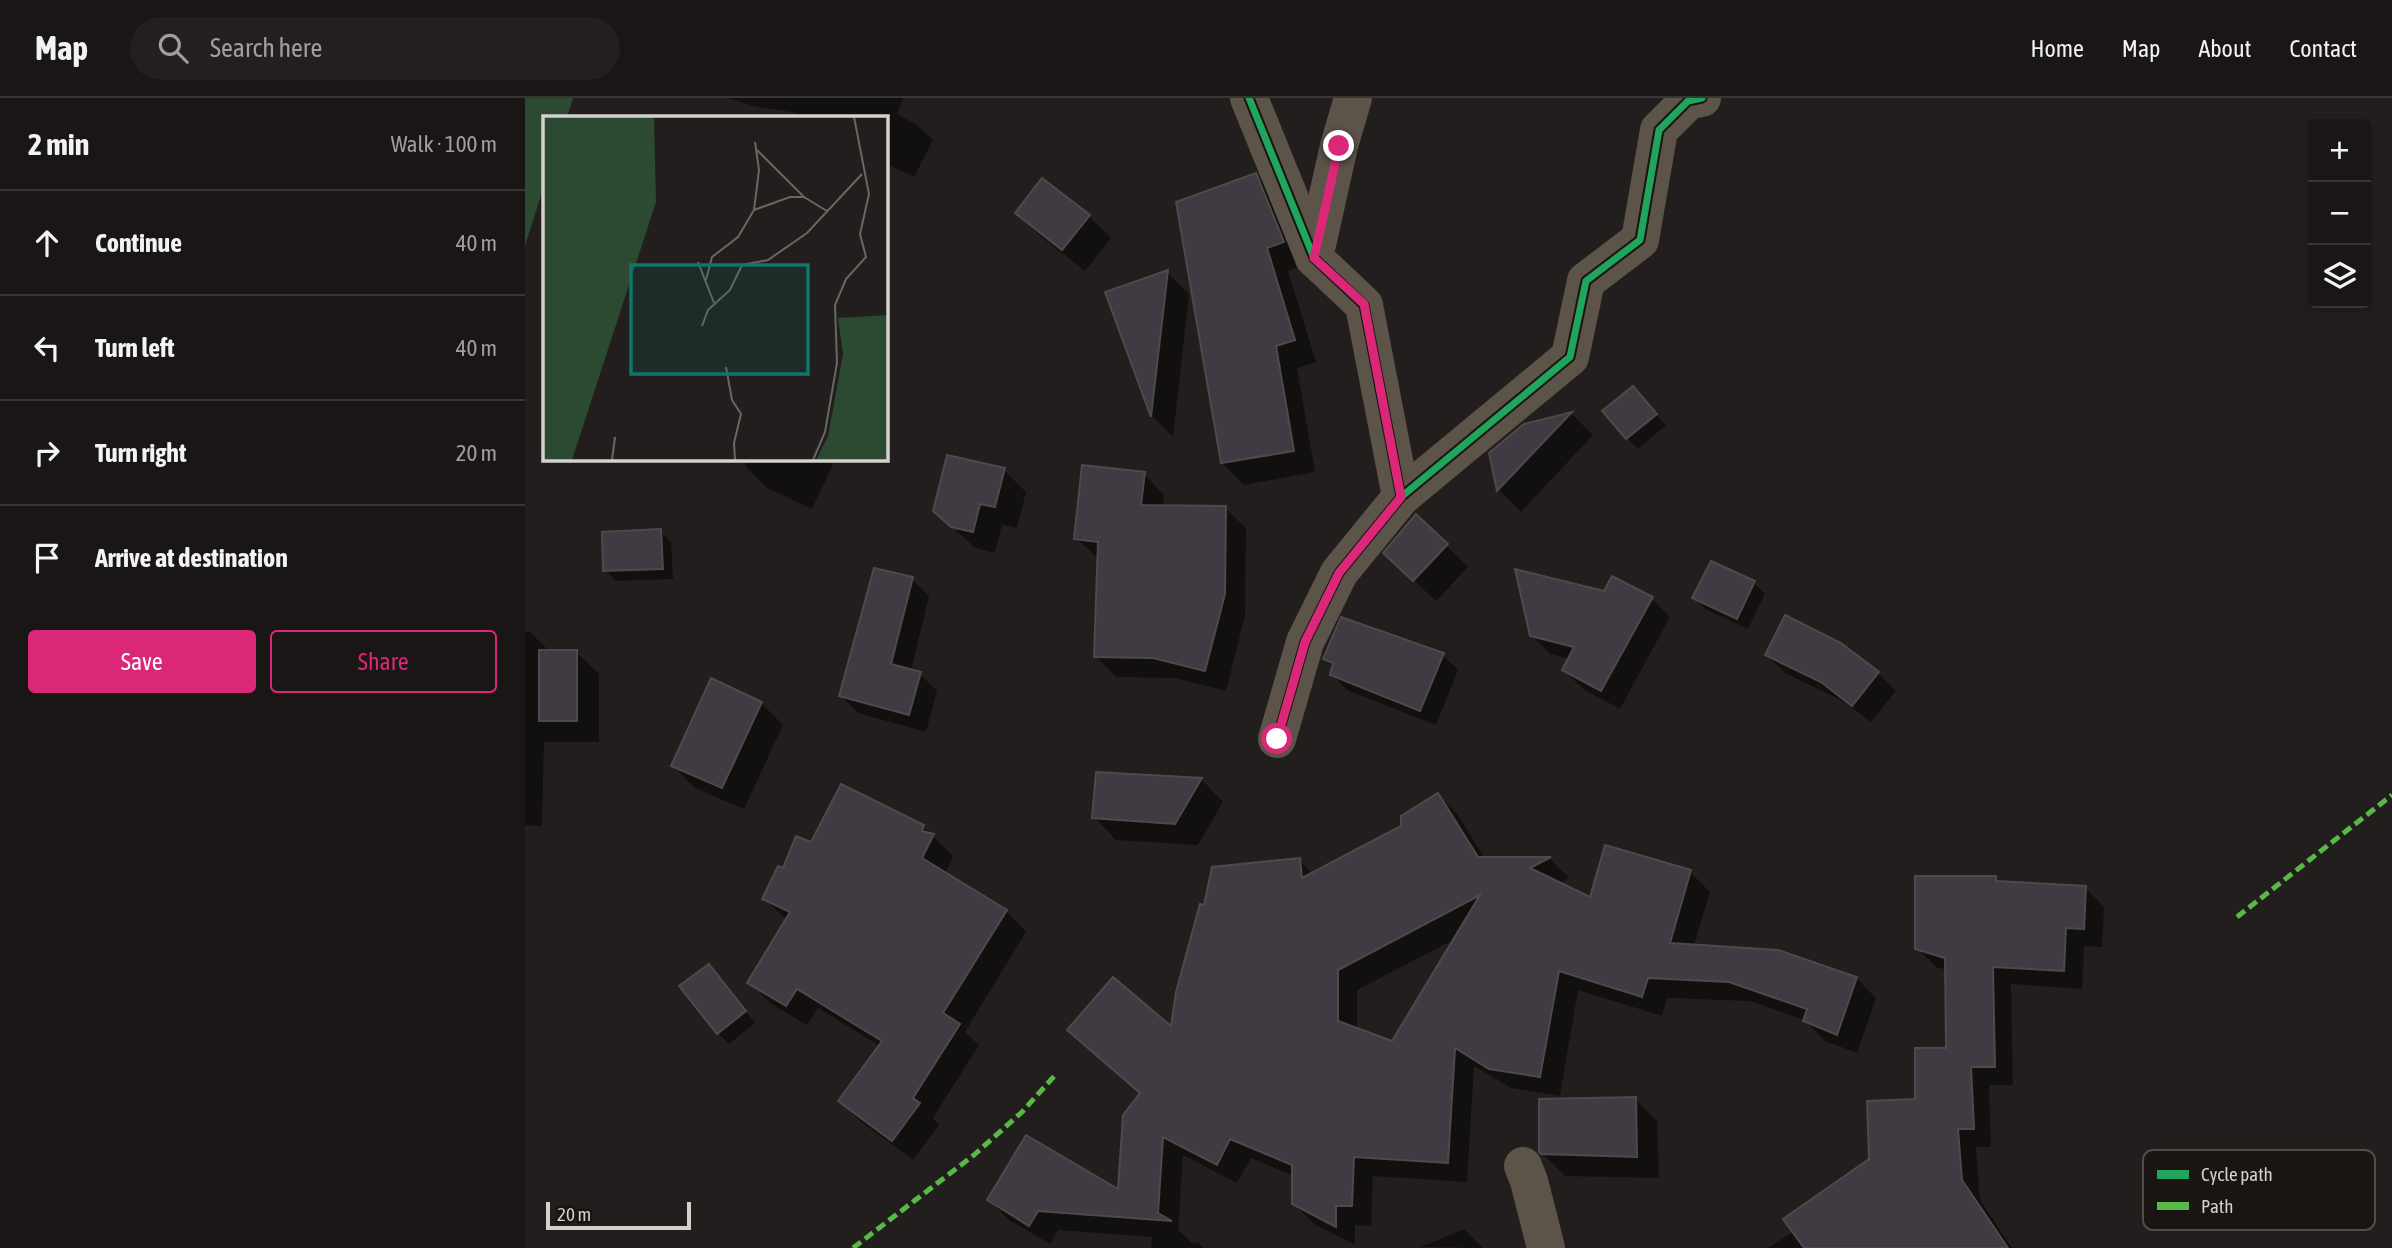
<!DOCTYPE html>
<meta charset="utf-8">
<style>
:root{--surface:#1a1616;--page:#231f1f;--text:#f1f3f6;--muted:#9f9fa1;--line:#383535;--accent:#db2777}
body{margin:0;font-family:"Asap Condensed",sans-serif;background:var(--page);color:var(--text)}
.controls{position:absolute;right:21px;top:21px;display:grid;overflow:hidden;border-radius:7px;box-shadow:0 4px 10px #0003}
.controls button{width:63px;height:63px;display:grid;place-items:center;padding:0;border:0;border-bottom:2px solid var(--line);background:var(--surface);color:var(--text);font:35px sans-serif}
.scale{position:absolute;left:21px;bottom:18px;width:145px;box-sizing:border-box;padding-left:7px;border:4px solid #d5d1cf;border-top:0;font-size:19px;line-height:24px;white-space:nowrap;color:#d5d1cf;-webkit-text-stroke:5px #1a1412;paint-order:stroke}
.stop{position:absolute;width:21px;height:21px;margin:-16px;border:5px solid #db2777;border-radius:50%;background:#fff}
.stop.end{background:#db2777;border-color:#fff;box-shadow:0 2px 7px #0008}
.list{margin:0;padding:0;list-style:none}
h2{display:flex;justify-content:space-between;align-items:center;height:91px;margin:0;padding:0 28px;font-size:30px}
h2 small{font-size:23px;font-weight:400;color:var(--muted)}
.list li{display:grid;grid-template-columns:46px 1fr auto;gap:21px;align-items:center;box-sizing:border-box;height:105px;padding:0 28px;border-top:2px solid var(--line)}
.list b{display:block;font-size:26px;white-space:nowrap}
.list em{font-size:23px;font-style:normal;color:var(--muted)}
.actions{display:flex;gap:14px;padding:21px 28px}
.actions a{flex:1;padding:16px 0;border:2px solid var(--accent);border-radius:7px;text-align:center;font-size:24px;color:var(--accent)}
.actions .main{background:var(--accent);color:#fff}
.icon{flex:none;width:38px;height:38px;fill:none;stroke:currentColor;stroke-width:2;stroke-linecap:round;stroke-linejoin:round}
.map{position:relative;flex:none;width:1867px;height:1150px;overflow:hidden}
header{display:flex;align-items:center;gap:42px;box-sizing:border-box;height:98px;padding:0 35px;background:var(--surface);border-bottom:2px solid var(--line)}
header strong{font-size:33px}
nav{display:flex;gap:38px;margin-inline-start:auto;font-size:24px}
.search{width:490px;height:63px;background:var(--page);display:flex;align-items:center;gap:18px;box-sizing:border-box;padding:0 24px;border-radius:38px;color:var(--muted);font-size:26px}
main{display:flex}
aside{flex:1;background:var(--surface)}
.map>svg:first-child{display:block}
.green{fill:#2b4a31}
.shadow{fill:#0007;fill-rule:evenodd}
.building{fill:#403a42;stroke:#4c4a4b;stroke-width:2;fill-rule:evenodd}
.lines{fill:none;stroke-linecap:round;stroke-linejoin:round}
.street{stroke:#5c5349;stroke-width:38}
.quiet{stroke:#58b947;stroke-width:5;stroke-dasharray:10 5;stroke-linecap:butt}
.cycleway-casing{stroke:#1a1412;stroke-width:11}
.cycleway{stroke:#20a55d;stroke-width:7}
.route{stroke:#db2777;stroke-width:9}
.inset-road{fill:none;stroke:#6a6664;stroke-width:2}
.view{fill:#0f766e;fill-opacity:0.15;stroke:#0f766e;stroke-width:3.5}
.inset-edge{fill:none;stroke:#d5d1cf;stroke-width:3.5}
.key{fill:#1a1412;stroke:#524d4b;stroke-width:2}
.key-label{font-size:19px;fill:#d5d1cf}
</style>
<header>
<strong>Map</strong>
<div class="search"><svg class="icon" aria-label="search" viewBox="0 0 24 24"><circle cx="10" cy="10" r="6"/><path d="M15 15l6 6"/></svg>Search here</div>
<nav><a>Home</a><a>Map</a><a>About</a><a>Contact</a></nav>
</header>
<main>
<aside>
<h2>2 min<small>Walk · 100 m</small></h2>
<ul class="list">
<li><svg class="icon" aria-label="ahead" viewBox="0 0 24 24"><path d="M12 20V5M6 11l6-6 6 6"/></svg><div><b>Continue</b></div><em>40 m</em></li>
<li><svg class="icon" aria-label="left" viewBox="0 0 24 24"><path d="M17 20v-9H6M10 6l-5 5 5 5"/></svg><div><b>Turn left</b></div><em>40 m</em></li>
<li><svg class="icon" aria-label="right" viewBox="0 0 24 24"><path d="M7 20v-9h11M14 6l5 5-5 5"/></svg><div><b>Turn right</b></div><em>20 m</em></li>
<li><svg class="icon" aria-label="arrive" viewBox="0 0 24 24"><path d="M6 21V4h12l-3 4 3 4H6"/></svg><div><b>Arrive at destination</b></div></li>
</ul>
<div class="actions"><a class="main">Save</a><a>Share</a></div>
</aside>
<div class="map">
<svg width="1867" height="1150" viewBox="0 0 1867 1150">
<rect width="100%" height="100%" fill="#221e1d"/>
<path class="green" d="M0 0H48L42 19H19V88L0 148Z"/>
<g class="shadow">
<path d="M202 0H378L372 16 392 27 408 42 389 79 360 65V19H270L271 15 229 8Z"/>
<path d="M730 77 753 99 780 166 763 173 791 264 772 270 790 374 719 387 697 365Z"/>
<path d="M492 115 564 118 586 140 560 173 514 137Z"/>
<path d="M642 174 664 196 648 339 627 318 582 196Z"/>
<path d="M1108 290 1141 327 1113 351 1102 340Z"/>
<path d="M1047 316 1068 337 996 414 974 392 966 355 999 327Z"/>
<path d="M223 360H311L287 411 242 390 220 368Z"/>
<path d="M479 372 501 394 492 430 477 427 470 455 450 450 410 413Z"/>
<path d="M619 376 639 397 638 409 700 410 721 430 720 517 701 593 650 580 591 579 571 558 574 461 551 440Z"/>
<path d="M135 433 146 444 148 481 91 483 80 472Z"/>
<path d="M921 447 943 469 911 503 883 477Z"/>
<path d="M1187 465 1229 485 1240 496 1223 531 1180 511 1169 500Z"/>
<path d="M387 481 404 498 386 573 395 576 412 593 401 634 333 615 316 598Z"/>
<path d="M1080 495 1127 501 1145 519 1095 611 1058 591 1039 572 1045 561 1025 556 1006 537Z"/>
<path d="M0 534H5L25 554H51L74 576V644H19L17 728 0 727Z"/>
<path d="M918 557 933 572 911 627 822 592 807 576 809 570 800 561Z"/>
<path d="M1242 557 1353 575 1371 593 1346 624 1316 602 1260 575Z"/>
<path d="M236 605 258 627 219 711 170 690 148 668Z"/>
<path d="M572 676 677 682 698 704 673 747 591 742 569 719Z"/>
<path d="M913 697 933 717 960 761H1025L1044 780 1033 786 1066 801 1165 774 1185 794 1169 847 1331 880 1351 900 1332 955 1300 943 1279 922 1225 903 1142 900 1137 918 1053 892 1035 998 986 990 949 968 942 1084 848 1078 846 1128 830 1127V1147L789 1126 769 1106V1078L726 1060 712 1085 658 1057 653 1132 666 1144 674 1145 679 1150H626L627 1139 533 1132 525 1146 484 1122 464 1102 595 1094 616 996 544 932 647 931 680 809 774 762 788 776 878 729ZM932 840 868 946 832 932V892Z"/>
<path d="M397 728 428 758 420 776 481 813 501 834 440 934 454 947 408 1020 414 1027 388 1062 335 1023 315 1002 355 948 293 910 282 927 245 905 225 884 262 822 239 801 259 773 287 746Z"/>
<path d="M1471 780 1476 785 1561 790 1579 809 1577 849 1559 848 1557 891 1486 886 1488 987H1464L1466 1049H1451L1455 1102 1487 1150H1243L1347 1083 1423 952 1422 872 1411 869 1392 850Z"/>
<path d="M184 868 230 925 204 946 193 935Z"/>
<path d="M1110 1001 1132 1023 1134 1080 1040 1078 1018 1056Z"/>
<path d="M939 1131 958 1150 895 1149Z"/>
</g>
<g class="building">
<path d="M731 75 759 144 742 150 770 242 751 248 769 353 696 365 651 104Z"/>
<path d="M517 80 565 117 537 152 490 115Z"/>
<path d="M643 172 626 319 580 194Z"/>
<path d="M1108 288 1132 316 1101 341 1077 313Z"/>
<path d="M1047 314 972 393 964 355 999 326Z"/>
<path d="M422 357 480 370 470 409 455 406 448 434 426 429 408 413Z"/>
<path d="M557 367 620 374 616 407 701 408 700 496 680 573 628 560 569 559 573 444 549 441Z"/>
<path d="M891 416 923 446 888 483 858 455Z"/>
<path d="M136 431 138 471 78 473 77 434Z"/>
<path d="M1186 463 1230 483 1212 521 1167 500Z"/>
<path d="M349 470 388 479 366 566 396 574 384 617 314 598Z"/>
<path d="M990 471 1079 493 1087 478 1128 499 1076 593 1037 572 1049 549 1005 538Z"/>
<path d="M1260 517 1316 545 1354 574 1327 608 1296 584 1240 557Z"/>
<path d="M816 519 919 555 895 613 805 577 808 565 798 561Z"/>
<rect x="14" y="552" width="38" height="71"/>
<path d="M186 580 237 604 197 690 146 668Z"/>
<path d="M571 674 677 680 650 726 567 720Z"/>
<path d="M316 686 399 727 397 733 409 736 397 760 482 812 418 915 435 926 388 1000 395 1005 367 1043 313 1003 357 943 272 891 261 908 222 885 265 814 237 801 253 768 258 770 271 738 286 744Z"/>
<path d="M913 695 953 759H1026L1005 770 1065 799 1080 747 1166 772 1145 845 1253 852 1332 879 1312 937 1278 923 1282 911 1204 884 1123 880 1117 899 1034 873 1015 979 964 971 930 950 923 1065 829 1059 827 1108H811V1129L767 1106V1067L705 1041 692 1067 638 1039 633 1115 647 1123 513 1113 504 1128 462 1102 501 1037 593 1091 598 1017 615 995 542 932 588 879 646 928 651 894 675 806 679 807 687 769 775 760 777 780 876 728V718ZM955 797 867 943 813 923V872Z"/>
<path d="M1390 778H1471V783L1561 788 1559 831 1541 830 1539 873 1468 869 1470 969H1446L1449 1031H1433L1437 1082 1483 1150H1279L1258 1121 1344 1061 1342 1003 1390 1001V950H1421L1420 860 1390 851Z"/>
<path d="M184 866 221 913 192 936 154 888Z"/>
<path d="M1111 999 1112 1059 1016 1056 1014 1054V1001Z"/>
</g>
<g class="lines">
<g class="street">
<path d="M724 0 789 160 839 207 876 399"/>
<path d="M789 160 814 48 828 0"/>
<path d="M752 641 780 544 814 475 876 399 1045 259 1061 183 1115 142 1134 32 1163 3 1177 0"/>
<path d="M998 1068 1004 1083 1021 1150"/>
</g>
<g class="quiet">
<path d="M1712 819 1867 697"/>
<path d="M328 1150 449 1057 497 1014 532 975"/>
</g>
<defs>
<g id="cycleway">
<path d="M724 0 789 160 839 207 876 399"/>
<path d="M752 641 780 544 814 475 876 399 1045 259 1061 183 1115 142 1134 32 1163 3 1177 0"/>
</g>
</defs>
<use href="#cycleway" class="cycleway-casing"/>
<use href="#cycleway" class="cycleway"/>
</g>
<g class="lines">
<path class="route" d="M752 641 780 544 814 475 876 399 839 206 789 160 814 48"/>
</g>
<g transform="translate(18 18)">
<rect width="345" height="345" fill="#221e1d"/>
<path d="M0 1H111L113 86 29 344H0ZM345 199V344H273L285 320 300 238 295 202Z" fill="#2b4a31"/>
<path class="inset-road" d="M214 34 261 81 284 95M211 94 247 81H261M155 146 171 187M163 164 169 141 195 121 211 94 216 54 212 26M159 210 165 194 187 174 199 149 225 144 264 117 319 58M183 251 189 284 198 298 191 327 192 344M69 344 72 321M270 344 282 316 294 247 292 189 303 163 323 141 317 118 326 78 311 1"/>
<path class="view" d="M88 149H265V258H88Z"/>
<rect width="345" height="345" class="inset-edge"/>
</g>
<rect x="1618" y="1052" width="232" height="80" rx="10" class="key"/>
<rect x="1632" y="1072" width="32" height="9" fill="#20a55d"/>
<rect x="1632" y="1104" width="32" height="8" fill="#58b947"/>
<g class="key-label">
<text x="1676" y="1083">Cycle path</text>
<text x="1676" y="1115">Path</text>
</g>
</svg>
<div class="controls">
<button>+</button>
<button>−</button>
<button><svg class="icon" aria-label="layers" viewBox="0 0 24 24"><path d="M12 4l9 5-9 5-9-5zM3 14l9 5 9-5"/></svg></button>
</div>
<div class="scale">20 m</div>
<div class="stop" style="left:752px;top:641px"></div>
<div class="stop end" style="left:814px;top:48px"></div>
</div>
</main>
